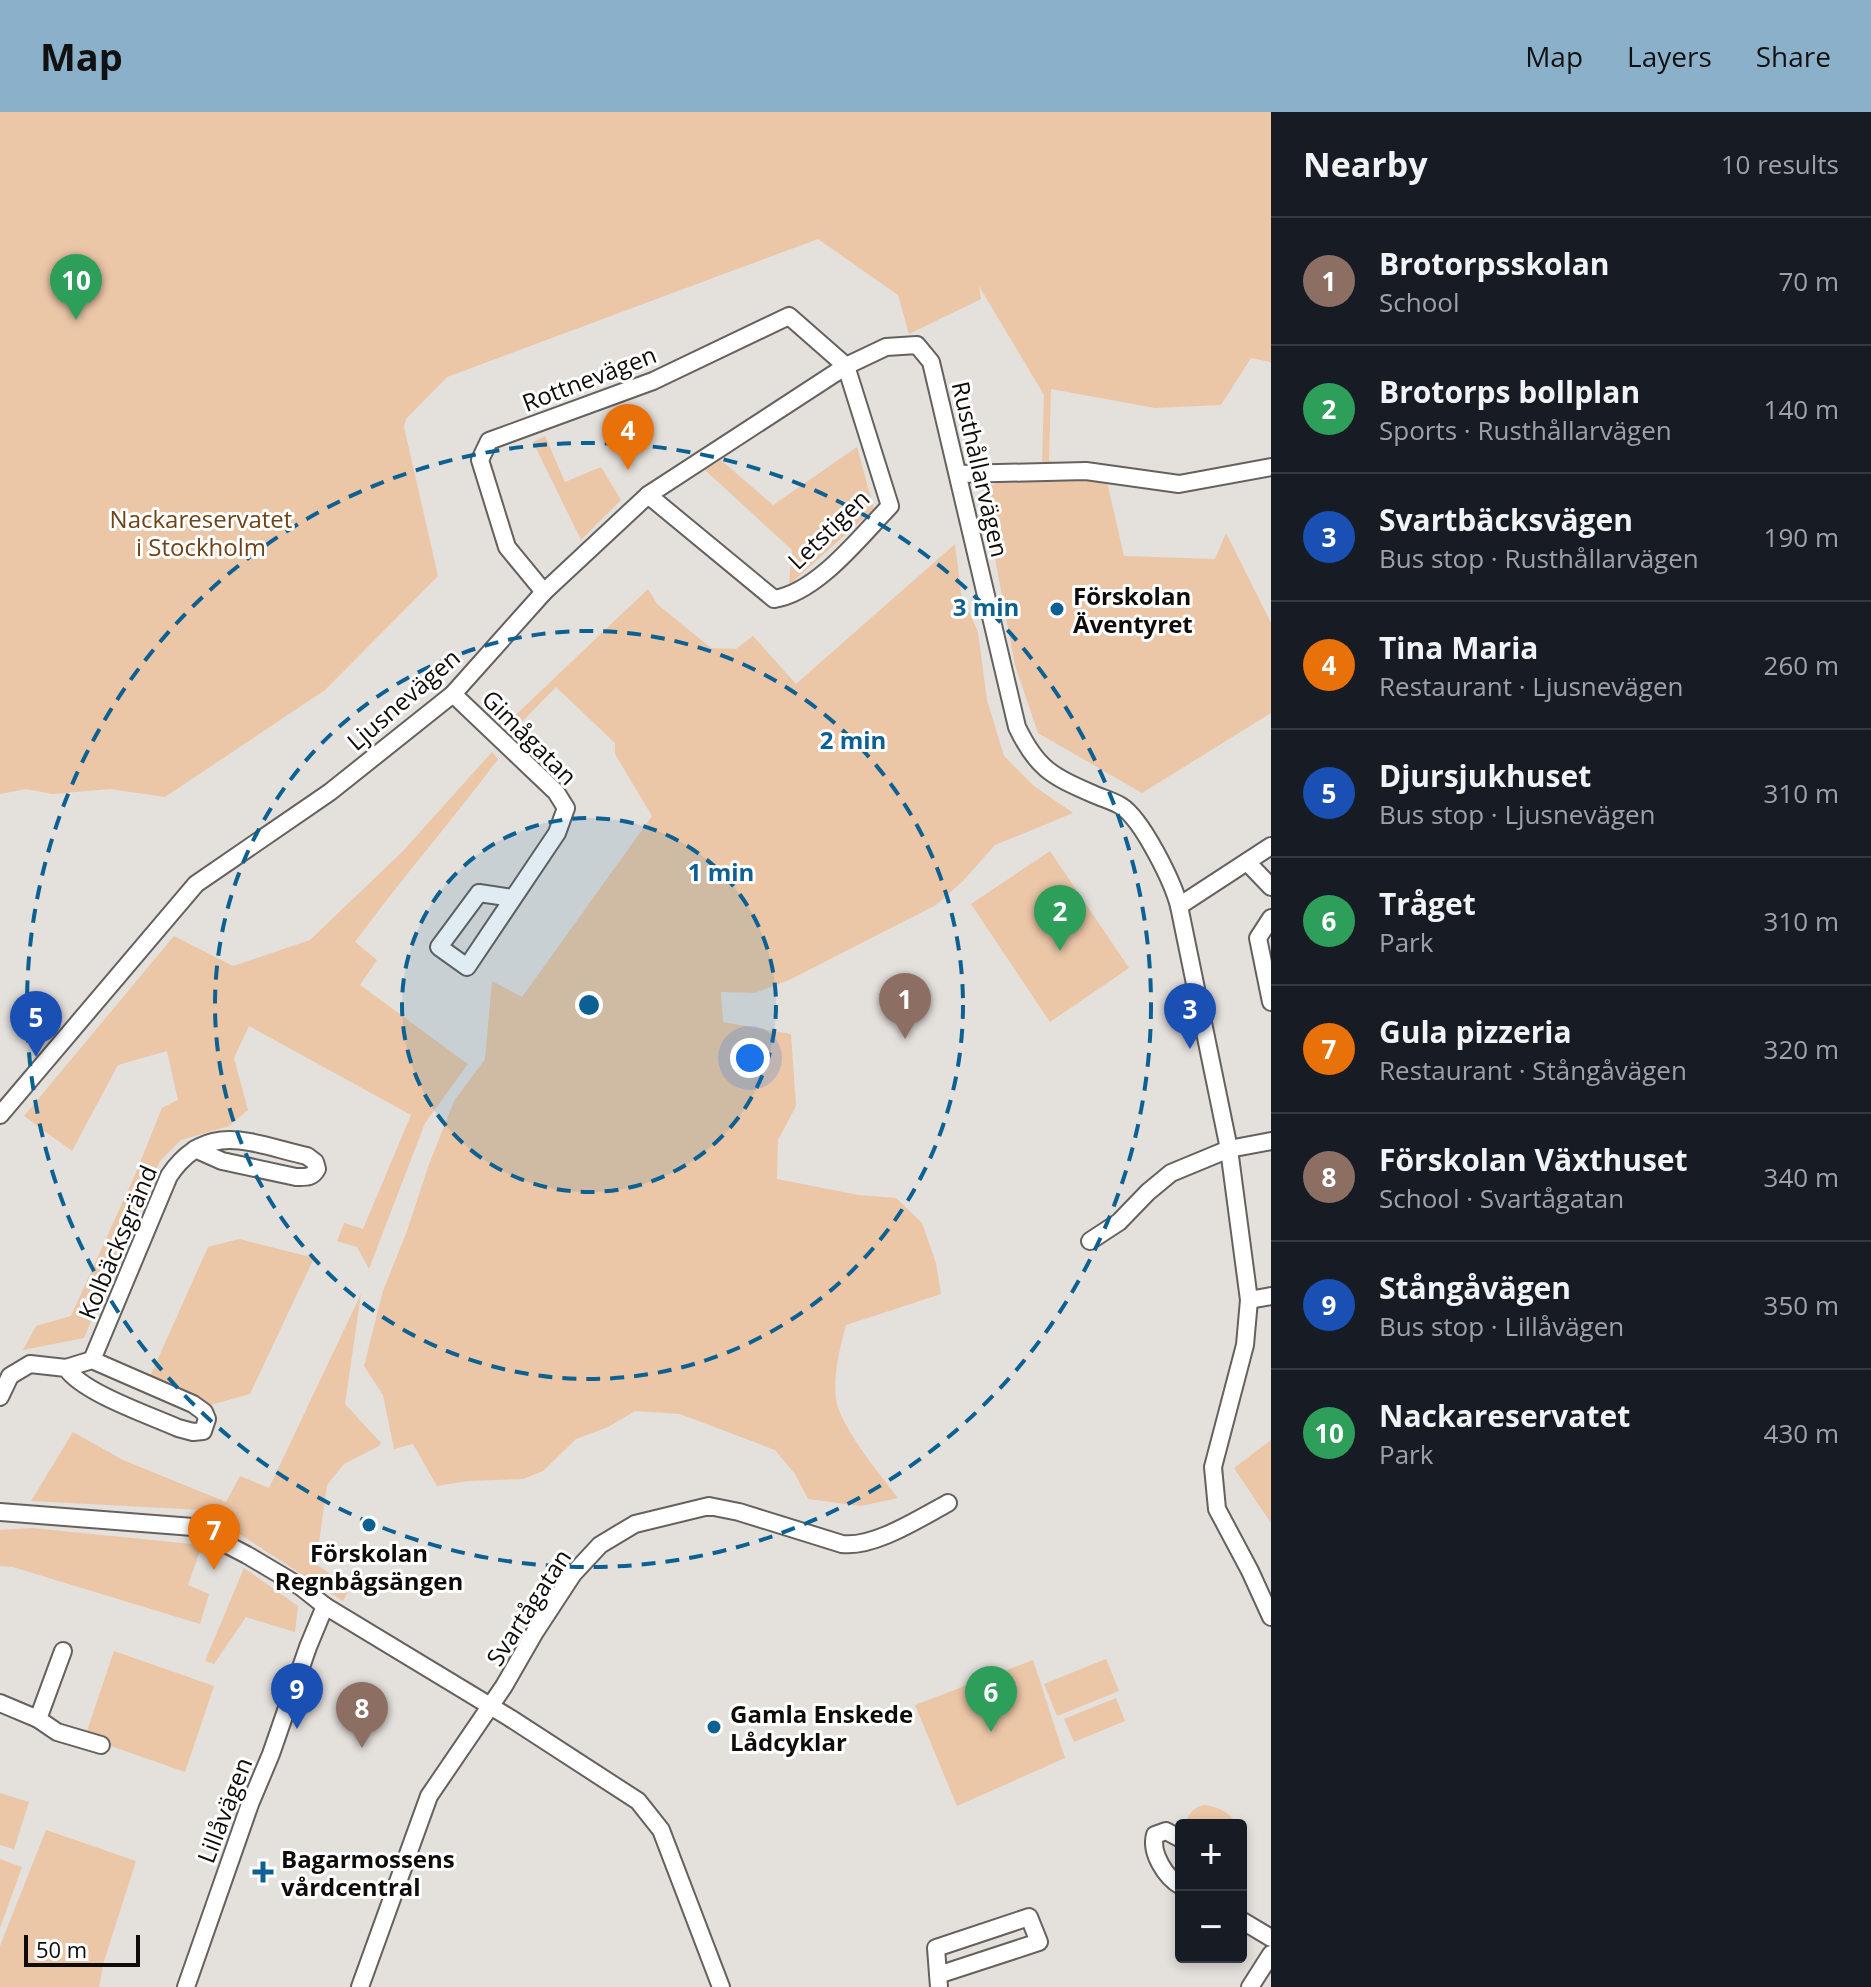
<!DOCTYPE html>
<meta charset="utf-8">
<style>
:root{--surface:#171b24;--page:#242831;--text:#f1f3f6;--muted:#9ea1a6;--line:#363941;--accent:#8ab1c9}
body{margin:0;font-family:"Open Sans",sans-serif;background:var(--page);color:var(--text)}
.controls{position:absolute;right:24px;bottom:24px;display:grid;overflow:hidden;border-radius:8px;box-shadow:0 4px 12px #0003}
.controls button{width:72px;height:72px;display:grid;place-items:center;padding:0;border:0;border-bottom:2px solid var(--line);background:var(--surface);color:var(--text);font:40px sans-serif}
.scale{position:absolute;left:24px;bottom:20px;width:116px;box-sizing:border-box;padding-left:8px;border:4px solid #0e0d0b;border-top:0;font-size:22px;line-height:28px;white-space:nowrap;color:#0e0d0b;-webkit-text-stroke:6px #fff;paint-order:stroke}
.you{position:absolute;left:750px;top:946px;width:28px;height:28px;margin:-20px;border:6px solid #fff;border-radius:50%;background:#1a73e8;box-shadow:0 0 0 12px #1a73e833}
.badge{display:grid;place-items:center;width:52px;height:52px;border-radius:50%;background:var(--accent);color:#fff;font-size:26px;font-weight:700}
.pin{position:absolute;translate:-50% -66px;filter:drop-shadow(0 2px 4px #0008)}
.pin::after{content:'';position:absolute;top:42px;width:28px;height:24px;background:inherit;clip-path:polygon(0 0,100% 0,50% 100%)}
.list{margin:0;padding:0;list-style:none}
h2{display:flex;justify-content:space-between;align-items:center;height:104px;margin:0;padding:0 32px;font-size:34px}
h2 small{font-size:26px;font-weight:400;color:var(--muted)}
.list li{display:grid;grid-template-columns:52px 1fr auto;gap:24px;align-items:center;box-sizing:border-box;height:128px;padding:0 32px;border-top:2px solid var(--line)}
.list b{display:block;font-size:30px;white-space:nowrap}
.list p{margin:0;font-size:26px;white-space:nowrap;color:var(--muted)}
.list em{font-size:26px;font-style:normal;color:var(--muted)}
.map{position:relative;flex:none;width:1271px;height:1875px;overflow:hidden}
header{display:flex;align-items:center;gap:48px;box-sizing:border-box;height:112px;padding:0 40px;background:var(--accent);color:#111}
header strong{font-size:38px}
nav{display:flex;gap:44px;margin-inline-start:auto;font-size:28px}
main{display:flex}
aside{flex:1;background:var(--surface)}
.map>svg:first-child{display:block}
.green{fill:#ebc6a7}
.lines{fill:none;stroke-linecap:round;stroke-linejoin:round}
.minor-casing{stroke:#65615e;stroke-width:20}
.minor{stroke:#fff;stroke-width:16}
.ring{fill:none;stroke:#0c6192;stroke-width:4;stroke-dasharray:14 10}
.poi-dot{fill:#0c6192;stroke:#fff;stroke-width:3}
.labels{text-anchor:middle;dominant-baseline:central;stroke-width:6;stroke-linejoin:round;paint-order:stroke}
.street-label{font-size:24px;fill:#0e0d0b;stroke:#fff}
.park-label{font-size:24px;fill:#6f4418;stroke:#fff}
.poi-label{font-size:24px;font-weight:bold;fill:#0e0d0b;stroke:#fff;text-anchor:start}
.centre{fill:#0c6192;stroke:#fff;stroke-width:4}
.ring-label{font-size:24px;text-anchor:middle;font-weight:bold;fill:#0c6192;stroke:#fff;stroke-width:6;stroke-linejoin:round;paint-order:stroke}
</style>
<header>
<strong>Map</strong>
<nav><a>Map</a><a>Layers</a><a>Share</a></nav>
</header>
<main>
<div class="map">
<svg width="1271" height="1875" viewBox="0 0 1271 1875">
<rect width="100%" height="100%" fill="#e4e0dc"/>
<g class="green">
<path d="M0 0H1271V250L1251 246 1221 293 1155 296 1051 277 1049 349 1104 357 1124 444 1215 447 1226 421 1271 511V601L1142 681 1038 621 1015 553 982 377 1042 354 1044 283 979 174 981 187 909 222 898 183 818 127 447 265 406 307 404 315 438 464 325 578 165 685 110 677 52 682 26 677 0 682Z"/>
<path d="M545 324 565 370 601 355 621 388 581 428 533 330Z"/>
<path d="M857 335 874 397 789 473 792 438 705 358 721 348 773 393Z"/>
<path d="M955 432 961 481 978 520 987 588 1004 644 1034 674 1073 701 995 733 963 769 936 793 789 868 755 881 721 880 723 910 791 922 796 994 778 1028 777 1067 858 1083 896 1086 922 1111 936 1151 941 1182 846 1213C840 1236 833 1262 836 1287 839 1313 881 1364 898 1386L861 1394 808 1387 795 1362 775 1338 680 1302 635 1299 608 1315 576 1327 543 1359 523 1367 467 1369 437 1374 413 1332 394 1337 383 1283 364 1254 383 1179 407 1119 428 1055 454 989 485 947 492 869 522 885 652 704 615 642V631L556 575 511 621 504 614 648 477 657 492 711 536 736 537 753 524 796 572Z"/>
<path d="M492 640 498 647C452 709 401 767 355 830L377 848 360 873 468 952 425 1011 369 1157 357 1135 337 1129 344 1111 363 1117 411 1003 249 914 234 946 248 998 229 1014 181 1028 160 1049 84 1226 23 1238 36 1214 71 1204 135 1063 162 996 178 988 167 939 118 953 72 1039 24 1004 174 824 233 854 310 828 403 739Z"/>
<path d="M1050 739 1129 856 1050 910 971 792Z"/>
<path d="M239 1127 314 1146 250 1282 207 1294 148 1269 208 1135Z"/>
<path d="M361 1182 345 1292 381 1331 379 1334 344 1352 327 1373 316 1452 350 1476 343 1489 202 1398 31 1389 73 1320 123 1348 226 1390 240 1364 269 1376Z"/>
<path d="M1271 1328V1411L1234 1356Z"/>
<path d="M32 1416 202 1433 188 1473 209 1482 200 1512 13 1455 0 1454V1418Z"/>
<path d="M244 1456 298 1494 295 1520 246 1505 214 1552 205 1549Z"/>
<path d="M114 1539 214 1574 185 1660 85 1625Z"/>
<path d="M1106 1547 1119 1579 1057 1604 1044 1572Z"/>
<path d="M1033 1548 1065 1646 957 1694 915 1593Z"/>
<path d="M1116 1586 1125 1609 1074 1630 1064 1607Z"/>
<path d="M0 1681 29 1690 14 1737 0 1733Z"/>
<path d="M1205 1693C1218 1695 1232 1701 1236 1713H1189L1187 1707C1191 1699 1196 1694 1205 1693Z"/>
<path d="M46 1718 136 1749 104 1849 99 1875H0V1834Z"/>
<path d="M0 1747 22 1755 0 1816Z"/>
</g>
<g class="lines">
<defs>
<g id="minor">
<path d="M958 362 1086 359 1179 372 1271 355"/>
<path d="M544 480 507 435 480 348 489 329 653 269 789 204 846 254 890 394C861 424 817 481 774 487L648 383"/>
<path d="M453 582 556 680 566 696 557 721 467 855 439 835 479 781 512 786"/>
<path d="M1247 750 1271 775"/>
<path d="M1179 794 1271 734"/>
<path d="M1271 806 1258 826 1271 890"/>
<path d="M0 1003 196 772 330 680 453 582 544 480 648 383 846 254 886 235 917 233 931 250 1017 615C1037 657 1052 664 1093 682 1102 686 1113 689 1121 694 1142 707 1173 770 1179 794L1229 1037 1249 1188 1245 1233 1213 1355 1217 1397 1250 1459 1271 1505"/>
<path d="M1090 1129 1119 1110 1148 1080 1171 1061 1229 1037 1271 1029"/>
<path d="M1249 1188 1271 1184"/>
<path d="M92 1248 169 1064C207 1007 253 1032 307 1044L315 1050 317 1057C312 1066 306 1065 296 1065L222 1049 195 1037"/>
<path d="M0 1285 10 1264 30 1252 66 1256 92 1248 193 1292 204 1300 207 1307 203 1319 193 1320 178 1316C149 1303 83 1281 66 1256"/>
<path d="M0 1400 193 1415 247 1443 301 1475 325 1494 510 1606 638 1689 661 1718 721 1875"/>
<path d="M63 1539 38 1607 57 1620 101 1633"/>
<path d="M0 1591 38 1607"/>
<path d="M1181 1727 1166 1719 1155 1723C1150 1741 1166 1766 1181 1774"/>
<path d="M1241 1808 1271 1826"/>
<path d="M938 1863 1039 1830 1029 1805 936 1836 939 1875"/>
<path d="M186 1875 250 1692 271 1642 308 1535 325 1494"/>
<path d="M360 1875 429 1684 504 1574 535 1520 573 1462 600 1433 635 1412 709 1394 739 1400 842 1432C874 1436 920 1406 948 1391"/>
<path d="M1250 1875 1271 1842"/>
</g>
</defs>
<use href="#minor" class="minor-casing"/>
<use href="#minor" class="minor"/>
</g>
<circle cx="589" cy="893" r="187" fill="#0c6192" fill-opacity=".12"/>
<g class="ring">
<circle cx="589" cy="893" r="187"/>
<circle cx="589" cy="893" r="374"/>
<circle cx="589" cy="893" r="562"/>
</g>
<g class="poi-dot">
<circle cx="1057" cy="497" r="8"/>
<circle cx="369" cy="1413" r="8"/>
<circle cx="714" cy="1615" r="8"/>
<path d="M259 1748h8v8h8v8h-8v8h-8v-8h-8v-8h8z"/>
</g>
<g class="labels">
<g class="street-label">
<text transform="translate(589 266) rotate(-21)">Rottnevägen</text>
<text transform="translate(981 357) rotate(77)">Rusthållarvägen</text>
<text transform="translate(828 417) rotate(-44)">Letstigen</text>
<text transform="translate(403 587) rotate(-41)">Ljusnevägen</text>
<text transform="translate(530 625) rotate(45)">Gimågatan</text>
<text transform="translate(117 1130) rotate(-67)">Kolbäcksgränd</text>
<text transform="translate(528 1495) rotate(-57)">Svartågatan</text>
<text transform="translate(224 1698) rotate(-69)">Lillåvägen</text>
</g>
<g class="park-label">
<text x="201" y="406">Nackareservatet<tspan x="201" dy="28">i Stockholm</tspan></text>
</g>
<g class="poi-label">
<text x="1073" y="483">Förskolan<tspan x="1073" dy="28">Äventyret</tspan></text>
<text x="369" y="1440" text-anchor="middle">Förskolan<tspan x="369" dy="28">Regnbågsängen</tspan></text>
<text x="730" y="1601">Gamla Enskede<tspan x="730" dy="28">Lådcyklar</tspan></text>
<text x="281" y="1746">Bagarmossens<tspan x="281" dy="28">vårdcentral</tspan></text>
</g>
</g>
<circle cx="589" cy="893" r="12" class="centre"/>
<g class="ring-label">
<text x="986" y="504">3 min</text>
<text x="853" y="637">2 min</text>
<text x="721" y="769">1 min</text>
</g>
</svg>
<div class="controls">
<button>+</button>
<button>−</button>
</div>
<div class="scale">50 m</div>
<div class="you"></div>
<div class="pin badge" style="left:905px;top:927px;background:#8d6e63">1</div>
<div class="pin badge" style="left:1060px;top:839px;background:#2e9e5b">2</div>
<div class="pin badge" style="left:1190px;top:937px;background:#1a4fb4">3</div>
<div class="pin badge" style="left:628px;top:358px;background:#e8710a">4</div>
<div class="pin badge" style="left:36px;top:945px;background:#1a4fb4">5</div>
<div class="pin badge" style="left:991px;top:1620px;background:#2e9e5b">6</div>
<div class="pin badge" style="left:214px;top:1458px;background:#e8710a">7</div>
<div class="pin badge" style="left:362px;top:1636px;background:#8d6e63">8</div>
<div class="pin badge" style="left:297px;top:1617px;background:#1a4fb4">9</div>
<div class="pin badge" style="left:76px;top:208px;background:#2e9e5b">10</div>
</div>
<aside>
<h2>Nearby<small>10 results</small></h2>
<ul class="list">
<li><span class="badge" style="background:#8d6e63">1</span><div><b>Brotorpsskolan</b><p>School</p></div><em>70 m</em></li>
<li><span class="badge" style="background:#2e9e5b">2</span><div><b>Brotorps bollplan</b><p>Sports · Rusthållarvägen</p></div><em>140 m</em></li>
<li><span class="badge" style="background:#1a4fb4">3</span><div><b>Svartbäcksvägen</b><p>Bus stop · Rusthållarvägen</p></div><em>190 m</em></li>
<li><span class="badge" style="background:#e8710a">4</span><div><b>Tina Maria</b><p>Restaurant · Ljusnevägen</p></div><em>260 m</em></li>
<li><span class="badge" style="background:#1a4fb4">5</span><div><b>Djursjukhuset</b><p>Bus stop · Ljusnevägen</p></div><em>310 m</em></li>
<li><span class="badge" style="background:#2e9e5b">6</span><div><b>Tråget</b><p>Park</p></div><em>310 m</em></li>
<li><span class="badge" style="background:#e8710a">7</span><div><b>Gula pizzeria</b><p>Restaurant · Stångåvägen</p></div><em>320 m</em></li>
<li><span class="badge" style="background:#8d6e63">8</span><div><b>Förskolan Växthuset</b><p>School · Svartågatan</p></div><em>340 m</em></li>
<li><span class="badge" style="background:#1a4fb4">9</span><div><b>Stångåvägen</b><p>Bus stop · Lillåvägen</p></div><em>350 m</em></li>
<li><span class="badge" style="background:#2e9e5b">10</span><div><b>Nackareservatet</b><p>Park</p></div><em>430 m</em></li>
</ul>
</aside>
</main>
